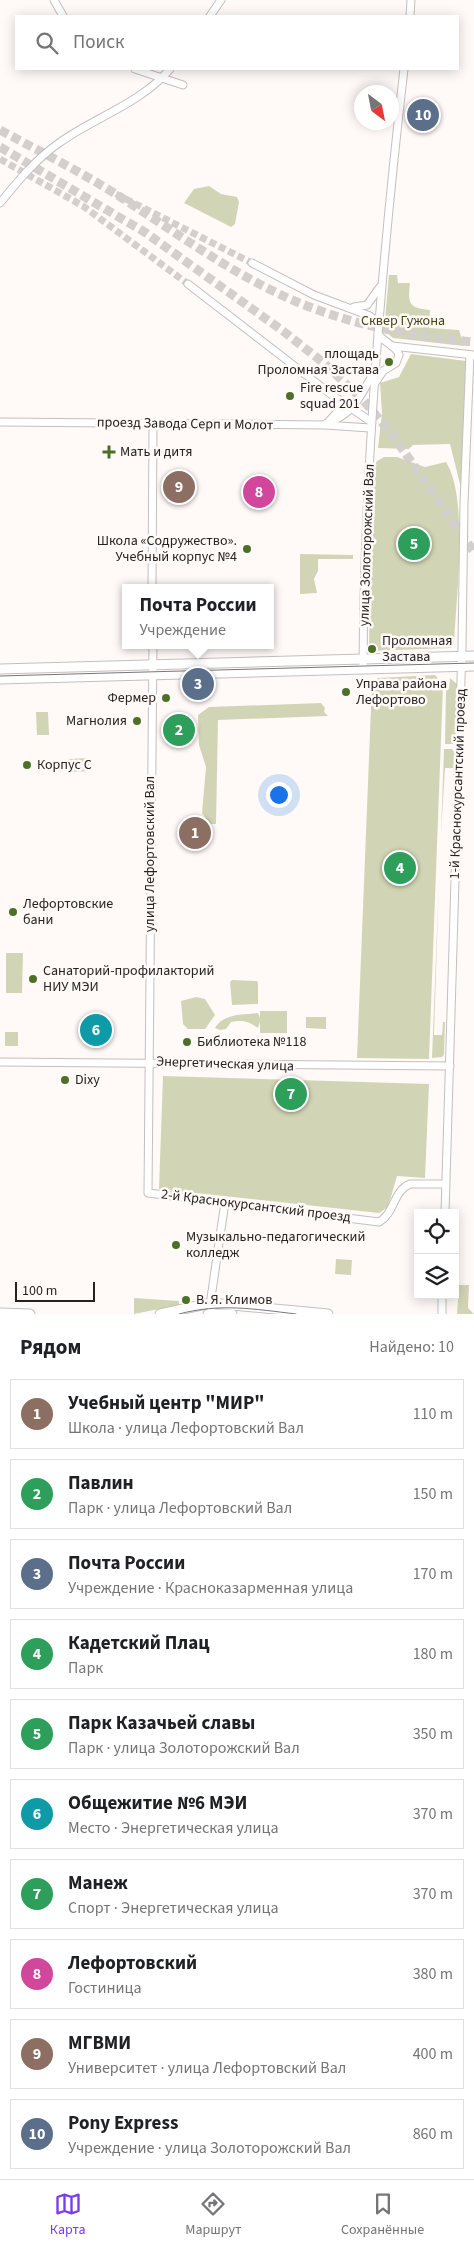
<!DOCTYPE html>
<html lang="ru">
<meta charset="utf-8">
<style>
:root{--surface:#fff;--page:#f6f6f6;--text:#202124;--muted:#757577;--line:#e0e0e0;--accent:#7c3aed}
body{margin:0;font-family:"Source Sans 3",sans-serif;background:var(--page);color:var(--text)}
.controls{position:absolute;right:15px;bottom:15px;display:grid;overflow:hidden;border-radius:0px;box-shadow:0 2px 12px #0003}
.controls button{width:45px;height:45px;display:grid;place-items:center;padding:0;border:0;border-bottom:1px solid var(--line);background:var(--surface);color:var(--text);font:25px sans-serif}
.compass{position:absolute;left:354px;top:85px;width:45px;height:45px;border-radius:50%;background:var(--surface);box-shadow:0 2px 12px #0003;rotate:148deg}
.scale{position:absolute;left:15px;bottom:12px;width:80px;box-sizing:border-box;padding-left:5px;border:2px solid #242322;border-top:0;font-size:14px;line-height:18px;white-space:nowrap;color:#242322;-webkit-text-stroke:4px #fffaf8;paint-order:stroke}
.you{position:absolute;left:278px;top:794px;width:18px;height:18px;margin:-12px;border:4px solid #fff;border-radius:50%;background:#1a73e8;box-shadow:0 0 0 8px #1a73e833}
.badge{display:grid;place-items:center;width:32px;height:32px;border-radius:50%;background:var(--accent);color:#fff;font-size:16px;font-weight:700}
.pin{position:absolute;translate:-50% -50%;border:2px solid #fff;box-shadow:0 1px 5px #0006}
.popup{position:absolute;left:122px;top:584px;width:152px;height:65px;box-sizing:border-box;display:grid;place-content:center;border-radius:0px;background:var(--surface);filter:drop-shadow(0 1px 4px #0005);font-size:16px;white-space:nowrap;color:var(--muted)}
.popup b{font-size:19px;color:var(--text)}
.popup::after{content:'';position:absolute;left:50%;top:100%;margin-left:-10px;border:10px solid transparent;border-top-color:var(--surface)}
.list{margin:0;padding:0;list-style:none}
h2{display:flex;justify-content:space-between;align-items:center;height:65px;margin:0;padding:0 20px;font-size:21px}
h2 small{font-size:16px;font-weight:400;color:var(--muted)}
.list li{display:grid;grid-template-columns:32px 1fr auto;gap:15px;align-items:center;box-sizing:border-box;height:70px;margin:0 10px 10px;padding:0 10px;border:1px solid var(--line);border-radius:0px}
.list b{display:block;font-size:19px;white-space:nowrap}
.list p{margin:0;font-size:16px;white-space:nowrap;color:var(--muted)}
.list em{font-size:16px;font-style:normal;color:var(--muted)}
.icon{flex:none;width:28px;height:28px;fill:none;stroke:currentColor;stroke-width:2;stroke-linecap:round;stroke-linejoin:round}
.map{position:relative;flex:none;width:474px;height:1314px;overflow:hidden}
.search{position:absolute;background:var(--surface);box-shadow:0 2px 12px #0003;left:15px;right:15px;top:15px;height:55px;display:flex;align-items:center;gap:12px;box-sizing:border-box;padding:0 18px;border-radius:0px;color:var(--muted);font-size:19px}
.sheet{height:865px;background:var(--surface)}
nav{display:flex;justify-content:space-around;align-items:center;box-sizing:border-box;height:70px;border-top:1px solid var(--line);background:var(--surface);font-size:14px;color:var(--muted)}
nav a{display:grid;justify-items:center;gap:2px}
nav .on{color:var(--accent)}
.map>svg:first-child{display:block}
.green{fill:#d2d5b5}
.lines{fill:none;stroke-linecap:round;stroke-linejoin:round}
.minor-tunnel{stroke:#d3cfcd;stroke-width:7;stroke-dasharray:7 3.5;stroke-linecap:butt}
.major-tunnel{stroke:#d3cfcd;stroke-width:9;stroke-dasharray:9 4.5;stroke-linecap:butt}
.minor-casing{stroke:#c4bfbd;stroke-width:9}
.major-casing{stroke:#c4bfbd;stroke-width:11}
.minor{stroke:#fff;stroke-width:7}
.major{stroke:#fff;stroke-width:9}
.tram{stroke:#787674;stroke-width:1}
.poi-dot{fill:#4d7029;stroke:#fffaf8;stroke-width:2}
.labels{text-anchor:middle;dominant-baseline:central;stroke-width:5;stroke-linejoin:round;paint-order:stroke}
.park-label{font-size:14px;fill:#44450e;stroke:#fffaf8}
.poi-label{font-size:14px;fill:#242322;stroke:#fffaf8;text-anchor:start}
.street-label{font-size:14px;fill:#242322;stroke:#fffaf8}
</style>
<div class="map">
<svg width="474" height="1314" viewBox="0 0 474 1314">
<rect width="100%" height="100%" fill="#fffaf8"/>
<g class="green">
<path d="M209 186 221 194 237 197 239 202 235 224 231 227 184 203 194 189Z"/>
<path d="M389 275H397L398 283H410C408 303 408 308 430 310L429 328 459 330 464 346 393 338 384 330Z"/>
<path d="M411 354 466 361 461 488 450 444 413 445 409 449 378 448 382 413 380 383 399 377Z"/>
<path d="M384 457H397L425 467 446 462C469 498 456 600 454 644L451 648 369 651 371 472 377 461Z"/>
<path d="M300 554 353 555V559H318V571L314 579 317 593 300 594Z"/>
<path d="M435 675 443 685 429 1059 357 1058 372 682 378 678Z"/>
<path d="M450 678 457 684 455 742 452 744H445L446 689H449Z"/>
<path d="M321 703 325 708 324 712 328 716 218 720 216 824H210L202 813 206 767 199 745 198 715 209 707Z"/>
<path d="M36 712H48L49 735H37Z"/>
<path d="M444 749H452L455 753 454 787 453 768H445L441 834Z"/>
<path d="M89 758 90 771 69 772V759Z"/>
<path d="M439 879 434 1035H442L443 1022H445L444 1055 442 1057 432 1058Z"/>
<path d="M6 953H23L22 993H6Z"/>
<path d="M232 980 257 981 258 983V1004L232 1005 230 982Z"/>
<path d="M196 997 205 999 215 1015 205 1029H188L183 1024 181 1001Z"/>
<path d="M260 1011H287V1033H260V1022L258 1028C248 1021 242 1020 231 1022L226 1029 220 1030 215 1028C224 1013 243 1015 258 1013L260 1018Z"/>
<path d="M306 1017H326V1029L306 1028Z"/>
<rect x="5" y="1032" width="13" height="14"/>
<path d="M163 1076 429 1084 425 1178 397 1176 388 1207 379 1213 159 1189Z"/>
<path d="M336 1259 352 1260 351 1275 335 1274Z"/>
<path d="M459 1285H469L468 1308 474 1314H457Z"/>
<path d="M134 1298 179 1301V1305L134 1314Z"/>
</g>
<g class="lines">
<g class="minor-tunnel">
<path d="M0 159 83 206 188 284"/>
<path d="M116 194 252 263"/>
</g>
<g class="major-tunnel">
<path d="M0 130C41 152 83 173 122 198 184 238 246 284 315 309 367 328 419 337 474 342"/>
<path d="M0 147 146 233 283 331 325 364 364 401 394 437 474 552"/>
</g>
<defs>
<g id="minor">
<path d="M54 0 63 16"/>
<path d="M210 16 221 0"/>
<path d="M410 16 411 0"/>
<path d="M135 69 183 85"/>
<path d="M0 203C18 181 36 159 59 143 95 117 140 104 170 69"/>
<path d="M252 263 314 295 370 316 379 324"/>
<path d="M188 284 332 395 370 421"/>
<path d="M354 307 367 305 380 287"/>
<path d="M392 346 474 355"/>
<path d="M375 383 383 371 396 363 399 355C396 345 384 343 378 334"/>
<path d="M329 421 339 410 334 397"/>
<path d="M0 422 325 425 370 428"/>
<path d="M325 424C354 414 360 397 374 372"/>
<path d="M152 588 153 424"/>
<path d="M153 645 148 1193 379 1222C395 1213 393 1191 410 1184H445"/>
<path d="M363 669C364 468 381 268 404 69"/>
<path d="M0 1062 450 1066"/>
<path d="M445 1213 462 647 464 503 470 355"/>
<path d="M212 1313 211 1298 225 1202"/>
<path d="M442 1314V1295"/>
</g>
<g id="major">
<path d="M0 669 474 656"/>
<path d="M0 679 474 666"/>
<path d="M0 1313 30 1314"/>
<path d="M160 1314 211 1303 328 1314"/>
<path d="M208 1314H232"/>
</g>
</defs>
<use href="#minor" class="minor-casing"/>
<use href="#major" class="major-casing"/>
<use href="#minor" class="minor"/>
<use href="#major" class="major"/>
<g class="tram">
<path d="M0 676 474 663"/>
<path d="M179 1314C220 1303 254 1309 296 1314"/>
</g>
</g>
<g class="poi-dot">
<circle cx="389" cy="362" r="5"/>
<circle cx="290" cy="396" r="5"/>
<path d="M106.5 444.5h5v5h5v5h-5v5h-5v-5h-5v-5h5z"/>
<circle cx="247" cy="549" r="5"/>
<circle cx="372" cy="649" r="5"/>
<circle cx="346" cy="692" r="5"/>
<circle cx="166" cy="698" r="5"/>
<circle cx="137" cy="721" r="5"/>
<circle cx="27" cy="765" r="5"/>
<circle cx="13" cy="912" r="5"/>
<circle cx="33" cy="979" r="5"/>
<circle cx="187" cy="1042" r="5"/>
<circle cx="65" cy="1080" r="5"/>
<circle cx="176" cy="1245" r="5"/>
<circle cx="186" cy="1300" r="5"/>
</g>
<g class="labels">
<g class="park-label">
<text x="403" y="321">Сквер Гужона</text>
</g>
<g class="poi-label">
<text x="379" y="354" text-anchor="end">площадь<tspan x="379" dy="16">Проломная Застава</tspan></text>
<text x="300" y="388">Fire rescue<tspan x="300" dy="16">squad 201</tspan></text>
<text x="120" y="452">Мать и дитя</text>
<text x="237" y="541" text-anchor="end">Школа «Содружество».<tspan x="237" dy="16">Учебный корпус №4</tspan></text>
<text x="382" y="641">Проломная<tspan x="382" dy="16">Застава</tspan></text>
<text x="356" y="684">Управа района<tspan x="356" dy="16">Лефортово</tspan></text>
<text x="156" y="698" text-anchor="end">Фермер</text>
<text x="127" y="721" text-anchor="end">Магнолия</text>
<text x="37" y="765">Корпус С</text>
<text x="23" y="904">Лефортовские<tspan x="23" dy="16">бани</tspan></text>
<text x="43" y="971">Санаторий-профилакторий<tspan x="43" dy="16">НИУ МЭИ</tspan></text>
<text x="197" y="1042">Библиотека №118</text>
<text x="75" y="1080">Dixy</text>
<text x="186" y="1237">Музыкально-педагогический<tspan x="186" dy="16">колледж</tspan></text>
<text x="196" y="1300">В. Я. Климов</text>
</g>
<g class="street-label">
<text transform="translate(185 424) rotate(1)">проезд Завода Серп и Молот</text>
<text transform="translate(367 545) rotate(-88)">улица Золоторожский Вал</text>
<text transform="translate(458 784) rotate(-88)">1-й Краснокурсантский проезд</text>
<text transform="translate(150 854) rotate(-90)">улица Лефортовский Вал</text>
<text transform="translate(225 1064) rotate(2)">Энергетическая улица</text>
<text transform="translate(256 1206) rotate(7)">2-й Краснокурсантский проезд</text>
</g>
</g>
</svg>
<div class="controls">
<button><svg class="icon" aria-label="locate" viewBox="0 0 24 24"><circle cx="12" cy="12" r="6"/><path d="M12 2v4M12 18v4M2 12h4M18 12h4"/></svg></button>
<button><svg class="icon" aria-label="layers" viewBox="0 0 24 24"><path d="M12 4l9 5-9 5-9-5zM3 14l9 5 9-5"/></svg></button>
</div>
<svg class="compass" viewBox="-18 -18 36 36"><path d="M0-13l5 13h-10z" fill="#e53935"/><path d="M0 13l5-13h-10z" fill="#757577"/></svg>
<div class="scale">100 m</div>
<div class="you"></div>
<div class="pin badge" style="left:195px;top:833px;background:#8d6e63">1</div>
<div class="pin badge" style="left:179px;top:730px;background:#2e9e5b">2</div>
<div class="pin badge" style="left:198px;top:684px;background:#5c6f8a">3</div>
<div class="popup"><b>Почта России</b>Учреждение</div>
<div class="pin badge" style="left:400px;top:868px;background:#2e9e5b">4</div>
<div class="pin badge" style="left:414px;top:544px;background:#2e9e5b">5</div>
<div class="pin badge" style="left:96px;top:1030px;background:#0f9aa8">6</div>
<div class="pin badge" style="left:291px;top:1094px;background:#2e9e5b">7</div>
<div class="pin badge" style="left:259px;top:492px;background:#d1479c">8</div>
<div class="pin badge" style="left:179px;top:487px;background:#8d6e63">9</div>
<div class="pin badge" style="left:423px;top:115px;background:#5c6f8a">10</div>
<div class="search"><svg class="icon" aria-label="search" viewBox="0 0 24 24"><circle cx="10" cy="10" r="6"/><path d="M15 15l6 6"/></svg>Поиск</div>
</div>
<section class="sheet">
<h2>Рядом<small>Найдено: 10</small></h2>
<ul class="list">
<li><span class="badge" style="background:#8d6e63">1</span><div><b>Учебный центр &quot;МИР&quot;</b><p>Школа · улица Лефортовский Вал</p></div><em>110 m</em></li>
<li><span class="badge" style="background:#2e9e5b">2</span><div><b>Павлин</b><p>Парк · улица Лефортовский Вал</p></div><em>150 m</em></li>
<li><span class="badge" style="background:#5c6f8a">3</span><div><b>Почта России</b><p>Учреждение · Красноказарменная улица</p></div><em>170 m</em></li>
<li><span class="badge" style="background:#2e9e5b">4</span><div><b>Кадетский Плац</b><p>Парк</p></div><em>180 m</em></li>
<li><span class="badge" style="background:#2e9e5b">5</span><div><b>Парк Казачьей славы</b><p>Парк · улица Золоторожский Вал</p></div><em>350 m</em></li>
<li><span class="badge" style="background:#0f9aa8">6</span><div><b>Общежитие №6 МЭИ</b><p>Место · Энергетическая улица</p></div><em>370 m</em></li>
<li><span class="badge" style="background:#2e9e5b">7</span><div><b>Манеж</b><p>Спорт · Энергетическая улица</p></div><em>370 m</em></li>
<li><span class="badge" style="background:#d1479c">8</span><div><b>Лефортовский</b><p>Гостиница</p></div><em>380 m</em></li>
<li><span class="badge" style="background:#8d6e63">9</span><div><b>МГВМИ</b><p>Университет · улица Лефортовский Вал</p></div><em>400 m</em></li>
<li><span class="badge" style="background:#5c6f8a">10</span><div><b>Pony Express</b><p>Учреждение · улица Золоторожский Вал</p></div><em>860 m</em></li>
</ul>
</section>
<nav>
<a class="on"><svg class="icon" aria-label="map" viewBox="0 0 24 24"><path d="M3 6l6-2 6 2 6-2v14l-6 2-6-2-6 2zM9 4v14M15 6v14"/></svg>Карта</a>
<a><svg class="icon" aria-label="directions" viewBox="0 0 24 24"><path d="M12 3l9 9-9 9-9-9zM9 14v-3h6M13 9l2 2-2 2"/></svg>Маршрут</a>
<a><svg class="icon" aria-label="saved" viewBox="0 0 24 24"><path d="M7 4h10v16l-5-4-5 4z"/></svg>Сохранённые</a>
</nav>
